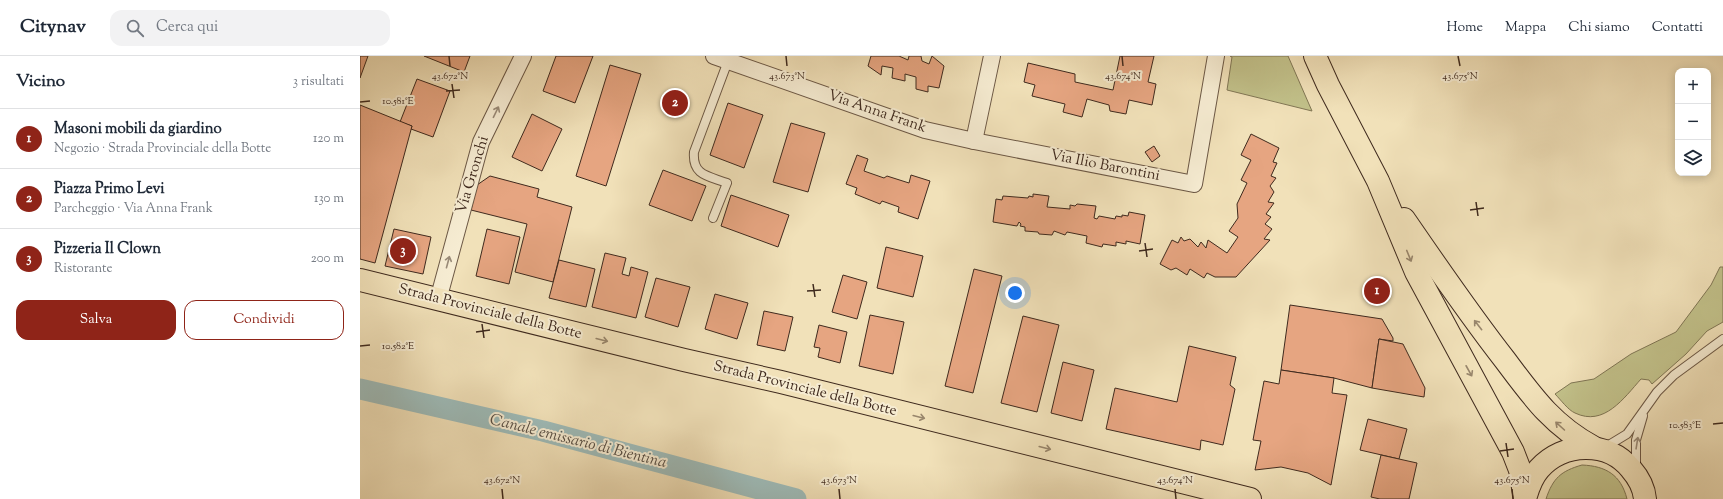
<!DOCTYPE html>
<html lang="it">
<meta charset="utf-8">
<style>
:root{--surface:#fff;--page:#f2f2f3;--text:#1f2937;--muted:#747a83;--line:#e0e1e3;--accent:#8f2418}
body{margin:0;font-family:"Sorts Mill Goudy",serif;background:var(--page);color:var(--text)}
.controls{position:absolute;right:12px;top:12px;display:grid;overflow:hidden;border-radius:8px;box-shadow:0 2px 10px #0003}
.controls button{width:36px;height:36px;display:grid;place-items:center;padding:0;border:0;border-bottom:1px solid var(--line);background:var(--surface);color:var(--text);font:20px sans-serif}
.you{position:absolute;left:655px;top:237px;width:14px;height:14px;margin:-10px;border:3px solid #fff;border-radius:50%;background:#1a73e8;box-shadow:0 0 0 6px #1a73e833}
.badge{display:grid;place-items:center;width:26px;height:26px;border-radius:50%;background:var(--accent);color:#fff;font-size:13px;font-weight:700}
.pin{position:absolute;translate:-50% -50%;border:2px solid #fff;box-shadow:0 1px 4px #0006}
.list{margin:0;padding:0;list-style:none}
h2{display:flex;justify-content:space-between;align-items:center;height:52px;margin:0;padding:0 16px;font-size:17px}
h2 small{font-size:13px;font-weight:400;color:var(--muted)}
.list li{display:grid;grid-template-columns:26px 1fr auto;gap:12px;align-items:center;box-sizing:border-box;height:60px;padding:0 16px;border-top:1px solid var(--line)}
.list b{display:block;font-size:15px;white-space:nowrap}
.list p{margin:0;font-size:13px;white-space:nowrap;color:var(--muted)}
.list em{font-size:13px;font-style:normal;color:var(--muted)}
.actions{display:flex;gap:8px;padding:12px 16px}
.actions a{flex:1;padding:9px 0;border:1px solid var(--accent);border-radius:12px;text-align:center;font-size:14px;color:var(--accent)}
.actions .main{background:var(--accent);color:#fff}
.icon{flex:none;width:22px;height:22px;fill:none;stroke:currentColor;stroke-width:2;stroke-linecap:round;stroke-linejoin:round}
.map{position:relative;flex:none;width:1363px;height:443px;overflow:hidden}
header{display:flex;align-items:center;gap:24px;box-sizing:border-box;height:56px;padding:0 20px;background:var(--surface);border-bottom:1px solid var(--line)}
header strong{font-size:19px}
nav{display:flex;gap:22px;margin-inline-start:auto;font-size:14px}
.search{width:280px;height:36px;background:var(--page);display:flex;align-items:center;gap:10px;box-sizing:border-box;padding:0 14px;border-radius:12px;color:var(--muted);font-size:15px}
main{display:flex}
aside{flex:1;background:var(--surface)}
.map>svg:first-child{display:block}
.green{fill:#c2c18a;stroke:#807654}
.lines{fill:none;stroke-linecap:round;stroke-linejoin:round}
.canal{stroke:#9ebbb8;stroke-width:21}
.building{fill:#e6a581;stroke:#3f2a1e}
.service-casing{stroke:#6c5845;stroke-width:10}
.minor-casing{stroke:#6c5845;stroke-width:18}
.primary-casing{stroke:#3f2a1e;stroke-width:24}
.service{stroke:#f6ecd2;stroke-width:8}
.minor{stroke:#f6ecd2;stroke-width:16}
.primary{stroke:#f1e1b9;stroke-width:22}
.oneway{stroke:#9a8b78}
.oneway2{stroke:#98866c}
.ticks{fill:none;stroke:#3f2a1e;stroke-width:1.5}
.labels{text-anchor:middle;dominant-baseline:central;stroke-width:4;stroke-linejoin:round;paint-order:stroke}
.street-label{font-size:15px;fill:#3f2a1e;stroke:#f6ecd2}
.water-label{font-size:16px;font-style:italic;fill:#574e44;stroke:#f6ecd2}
.ticks-label{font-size:10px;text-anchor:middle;fill:#3f2a1e;stroke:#f6ecd2;stroke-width:4;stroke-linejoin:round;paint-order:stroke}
</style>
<header>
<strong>Citynav</strong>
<div class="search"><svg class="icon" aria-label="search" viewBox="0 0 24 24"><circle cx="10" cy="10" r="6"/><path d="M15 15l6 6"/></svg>Cerca qui</div>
<nav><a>Home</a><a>Mappa</a><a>Chi siamo</a><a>Contatti</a></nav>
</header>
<main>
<aside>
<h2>Vicino<small>3 risultati</small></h2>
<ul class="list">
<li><span class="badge">1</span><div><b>Masoni mobili da giardino</b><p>Negozio · Strada Provinciale della Botte</p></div><em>120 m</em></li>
<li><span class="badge">2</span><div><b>Piazza Primo Levi</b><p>Parcheggio · Via Anna Frank</p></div><em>130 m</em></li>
<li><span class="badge">3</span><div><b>Pizzeria Il Clown</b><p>Ristorante</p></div><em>200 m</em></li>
</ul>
<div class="actions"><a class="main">Salva</a><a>Condividi</a></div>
</aside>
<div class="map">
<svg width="1363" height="443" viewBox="0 0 1363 443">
<rect width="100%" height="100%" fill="#f1e1b9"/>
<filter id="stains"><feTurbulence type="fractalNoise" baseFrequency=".005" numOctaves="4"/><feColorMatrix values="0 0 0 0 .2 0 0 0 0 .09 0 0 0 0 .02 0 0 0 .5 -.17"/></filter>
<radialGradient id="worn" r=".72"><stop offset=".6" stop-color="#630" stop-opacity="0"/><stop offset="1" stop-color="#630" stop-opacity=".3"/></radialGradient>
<g class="green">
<path d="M870 0H928L952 55 867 34 872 1Z"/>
<path d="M1360 211H1363V266L1347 275 1326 298 1292 328 1289 324 1281 323C1264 342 1244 371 1215 357 1208 354 1201 344 1195 338L1211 327 1234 323 1271 298 1316 276 1351 229Z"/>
<path d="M1222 409C1246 410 1261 419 1267 443H1186C1193 422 1201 415 1222 409Z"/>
</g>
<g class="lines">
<path class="canal" d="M0 333 183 375 436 443"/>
</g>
<g class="building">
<path d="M0 0H8L0 22Z"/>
<path d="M64 0H110L104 16Z"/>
<path d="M196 0H233L215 47 183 35Z"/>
<path d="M511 0H539L548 4 549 0H561L562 5 569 8 572 0 584 10 579 32 568 30V36L556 33V21L545 18V25L532 22 533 12 522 10 521 19 508 10Z"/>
<path d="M760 0H794L788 26 796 28 792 49 769 44 766 58 750 55 749 49 727 43 722 61 703 56 705 48 672 40 675 29 664 26 668 7 715 18V26L753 34Z"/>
<path d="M250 9 281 18 246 130 216 120Z"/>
<path d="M57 23 90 35 73 81 51 73 52 70 40 66Z"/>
<path d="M368 47 403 59 384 112 350 99Z"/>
<path d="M0 49 52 70 15 207 0 203Z"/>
<path d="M172 58 202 73 182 115 152 101Z"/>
<path d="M431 67 465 77 448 136 413 126Z"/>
<path d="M891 78 919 92 913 106 917 107 911 120 916 122 910 130 914 136 908 146 914 147 906 158 911 161 905 168 912 173 904 183 910 184 876 221H855L847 217 844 222 830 213 827 219 816 212 811 214 800 208 812 184 818 187 821 181 824 185 830 183 838 191 841 186 846 192 848 184 867 197 878 181 869 175 878 162 877 148 887 127 881 124 891 104 881 99Z"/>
<path d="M794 90 800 100 792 106 785 96Z"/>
<path d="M497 99 508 103 504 115 524 122 527 120 549 127 551 119 570 125 558 163 538 156 539 151 522 145 520 148 495 138 497 132 486 128Z"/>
<path d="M303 114 346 130 332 165 289 149Z"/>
<path d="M130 120 179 133 177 141 212 151 193 226 155 216 167 168 111 154 117 129Z"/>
<path d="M673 138 689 140 687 151 710 153V149L715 150 717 148 736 150 734 162 737 163 739 160 755 163 756 160 762 161V159L768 160 769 156 785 159 780 188 766 185V188L756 186V190L743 188 742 191 726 187 727 180 707 176 705 179 694 175 692 179 679 178 678 176 665 175V171L660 170 661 168 659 166 657 170 633 166 636 143 642 144 643 140 668 142 669 140 673 141Z"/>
<path d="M371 139 429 159 418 191 361 170Z"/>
<path d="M34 173 71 181 63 218 25 210Z"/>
<path d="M127 173 160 181 149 228 116 220Z"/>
<path d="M526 191 563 200 553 241 517 232Z"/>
<path d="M245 197 266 202 262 218 269 220 271 211 288 216 276 262 232 251Z"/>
<path d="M199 204 235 213 226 251 189 242Z"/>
<path d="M614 213 642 220 613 337 585 330Z"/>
<path d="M483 219 507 226 497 263 472 256Z"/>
<path d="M296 222 330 231 318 271 285 261Z"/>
<path d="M355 238 388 247 377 283 345 273Z"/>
<path d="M930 249 1022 263 1033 282V285L1019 283 1012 332 974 322 921 314Z"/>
<path d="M404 255 433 261 425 295 397 289Z"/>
<path d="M510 259 544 266 533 318 499 310Z"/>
<path d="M663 260 699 269 677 356 641 347Z"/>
<path d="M459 269 487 276 480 307 458 301 460 292 454 291Z"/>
<path d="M1019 283 1043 288 1065 332 1064 341 1012 332Z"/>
<path d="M829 290 876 301 870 329 875 333 863 389 841 384 840 394 746 373 755 332 817 346Z"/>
<path d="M703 306 734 314 722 365 691 357Z"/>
<path d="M921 314 974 322 972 337 987 339 971 429 948 417 921 411 895 414 901 385 893 384 904 325 919 328Z"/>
<path d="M1008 363 1047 373 1039 403 1000 394Z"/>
<path d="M1021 399 1057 407 1049 443H1020L1011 441Z"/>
</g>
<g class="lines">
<defs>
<g id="service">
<path d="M353 162 367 127C349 120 332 120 334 96L368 5"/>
<path d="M1244 392 1267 378 1297 336 1314 319 1363 283"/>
<path d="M1276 413V384L1283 360"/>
</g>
<g id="minor">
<path d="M354 0 565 74 614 85 834 128 856 0"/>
<path d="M614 85 632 0"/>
<path d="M78 244 121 86 163 0"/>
</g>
<g id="primary">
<path d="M955 0 968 29 1018 125 1056 216 1153 396 1160 414 1165 443"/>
<path d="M1044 163C1077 211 1109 258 1145 304 1172 340 1192 369 1233 391"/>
<path d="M0 224 324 304 421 326 890 443"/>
<path d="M1165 443C1168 432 1172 421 1179 413 1203 386 1248 384 1271 413 1278 421 1284 432 1285 443"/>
</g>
</defs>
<use href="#service" class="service-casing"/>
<use href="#minor" class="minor-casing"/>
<use href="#primary" class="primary-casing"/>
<use href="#service" class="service"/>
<use href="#minor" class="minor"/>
<use href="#primary" class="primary"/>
</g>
<defs><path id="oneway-shaft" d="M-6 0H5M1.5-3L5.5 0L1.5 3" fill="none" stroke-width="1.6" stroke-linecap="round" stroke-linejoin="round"/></defs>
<g class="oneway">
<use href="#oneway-shaft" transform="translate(136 56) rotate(-64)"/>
<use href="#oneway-shaft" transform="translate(88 206) rotate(-75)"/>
<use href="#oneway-shaft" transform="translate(1277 387) rotate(-81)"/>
</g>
<g class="oneway2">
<use href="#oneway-shaft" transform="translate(1049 200) rotate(68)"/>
<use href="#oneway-shaft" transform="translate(1118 269) rotate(-128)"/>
<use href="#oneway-shaft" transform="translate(242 284) rotate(14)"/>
<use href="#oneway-shaft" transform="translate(1109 315) rotate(61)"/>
<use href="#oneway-shaft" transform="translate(559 361) rotate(14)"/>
<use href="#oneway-shaft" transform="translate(1200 370) rotate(-138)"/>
<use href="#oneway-shaft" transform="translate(685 392) rotate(14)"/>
</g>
<path class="ticks" d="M89 0 90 10M426 0 427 10M762 0 763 10M1098 0 1100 10M92 28 94 42M86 35 100 34M0 46 10 45M1116 146 1118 160M1110 154 1124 152M785 187 787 201M779 195 793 193M453 228 455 241M447 235 461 234M122 268 124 282M116 276 130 274M0 290 10 289M1353 368 1363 367M1146 387 1148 401M1140 395 1154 393M142 433 143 443M479 433 480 443M815 433 816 443M1152 433 1153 443"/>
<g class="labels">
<g class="street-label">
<text transform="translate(517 56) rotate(19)">Via Anna Frank</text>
<text transform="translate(745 110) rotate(11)">Via Ilio Barontini</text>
<text transform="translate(113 119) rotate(-73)">Via Gronchi</text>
<text transform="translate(130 256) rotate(14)">Strada Provinciale della Botte</text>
<text transform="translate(445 333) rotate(14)">Strada Provinciale della Botte</text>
</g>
<g class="water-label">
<text transform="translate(218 386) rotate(14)">Canale emissario di Bientina</text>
</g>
</g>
<g class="ticks-label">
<text x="90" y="23">43.672°N</text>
<text x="427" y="23">43.673°N</text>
<text x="763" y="23">43.674°N</text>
<text x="1100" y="23">43.675°N</text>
<text x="38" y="48">10.581°E</text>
<text x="38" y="293">10.582°E</text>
<text x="1325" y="372">10.583°E</text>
<text x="142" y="427">43.672°N</text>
<text x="479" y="427">43.673°N</text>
<text x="815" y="427">43.674°N</text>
<text x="1152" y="427">43.675°N</text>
</g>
<rect width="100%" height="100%" filter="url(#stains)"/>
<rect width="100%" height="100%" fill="url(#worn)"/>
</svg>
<div class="controls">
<button>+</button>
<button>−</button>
<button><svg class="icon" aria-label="layers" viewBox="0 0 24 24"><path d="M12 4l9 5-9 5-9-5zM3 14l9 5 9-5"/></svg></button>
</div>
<div class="you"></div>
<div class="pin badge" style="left:1017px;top:235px">1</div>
<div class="pin badge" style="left:315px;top:47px">2</div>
<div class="pin badge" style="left:43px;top:195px">3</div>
</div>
</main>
